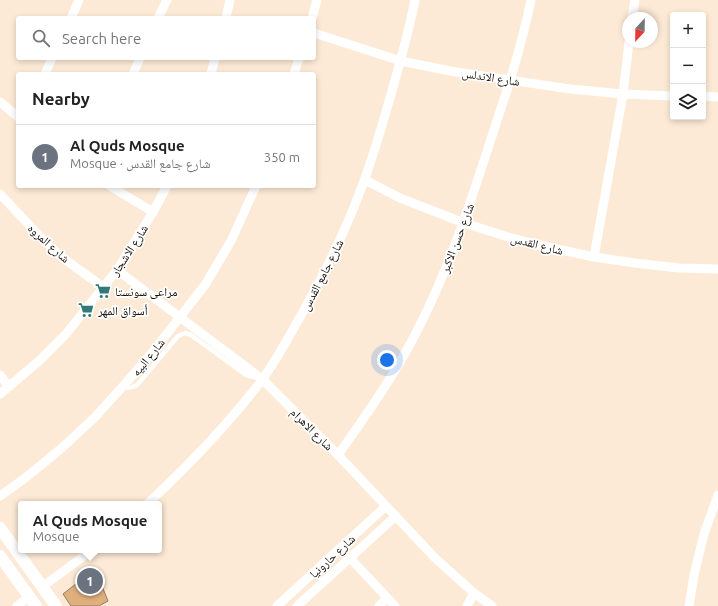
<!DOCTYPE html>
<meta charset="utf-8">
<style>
:root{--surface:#fff;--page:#f6f6f6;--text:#222;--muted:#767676;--line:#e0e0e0;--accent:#317a77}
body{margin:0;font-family:Ubuntu,"Noto Naskh Arabic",sans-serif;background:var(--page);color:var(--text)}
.controls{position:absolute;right:12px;top:12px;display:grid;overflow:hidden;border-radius:4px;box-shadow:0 2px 6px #0003}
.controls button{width:36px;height:36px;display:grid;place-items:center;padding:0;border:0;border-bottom:1px solid var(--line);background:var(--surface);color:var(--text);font:20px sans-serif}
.compass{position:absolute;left:622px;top:12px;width:36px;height:36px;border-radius:50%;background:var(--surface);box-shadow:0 2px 6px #0003;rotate:202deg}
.you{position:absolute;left:387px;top:360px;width:14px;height:14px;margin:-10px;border:3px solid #fff;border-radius:50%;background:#1a73e8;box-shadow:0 0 0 6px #1a73e833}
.badge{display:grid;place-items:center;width:26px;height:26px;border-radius:50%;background:var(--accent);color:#fff;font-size:13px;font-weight:700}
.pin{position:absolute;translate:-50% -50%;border:2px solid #fff;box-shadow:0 1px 4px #0006}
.popup{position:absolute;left:18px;top:501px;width:144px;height:52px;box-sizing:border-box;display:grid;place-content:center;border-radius:4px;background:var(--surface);filter:drop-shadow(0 1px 3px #0005);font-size:13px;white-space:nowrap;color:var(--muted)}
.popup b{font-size:15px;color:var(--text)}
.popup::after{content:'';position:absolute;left:50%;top:100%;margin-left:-8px;border:8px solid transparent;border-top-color:var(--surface)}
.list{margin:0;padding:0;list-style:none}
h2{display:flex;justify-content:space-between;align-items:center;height:52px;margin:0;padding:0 16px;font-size:17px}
h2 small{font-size:13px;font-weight:400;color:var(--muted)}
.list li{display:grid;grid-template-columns:26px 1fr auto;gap:12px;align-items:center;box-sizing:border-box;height:64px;padding:0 16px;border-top:1px solid var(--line)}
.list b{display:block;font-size:15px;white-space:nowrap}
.list p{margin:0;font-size:13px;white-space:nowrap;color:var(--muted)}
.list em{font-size:13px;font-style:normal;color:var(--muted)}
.icon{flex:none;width:22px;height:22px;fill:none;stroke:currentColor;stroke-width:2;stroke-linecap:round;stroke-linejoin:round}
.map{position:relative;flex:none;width:718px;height:606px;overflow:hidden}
.search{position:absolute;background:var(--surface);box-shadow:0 2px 6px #0003;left:16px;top:16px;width:300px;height:44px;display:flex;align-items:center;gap:10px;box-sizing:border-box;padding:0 14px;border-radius:4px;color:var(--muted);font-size:15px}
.panel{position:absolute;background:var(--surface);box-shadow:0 2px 6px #0003;left:16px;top:72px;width:300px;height:116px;border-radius:4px}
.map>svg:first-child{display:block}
.building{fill:#dfaf7d;stroke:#937d67}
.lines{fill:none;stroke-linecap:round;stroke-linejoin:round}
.service{stroke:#fff;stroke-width:4.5}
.minor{stroke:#fff;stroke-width:9}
.secondary{stroke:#fff;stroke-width:12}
.labels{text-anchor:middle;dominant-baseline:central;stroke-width:3.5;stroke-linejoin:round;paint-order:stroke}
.street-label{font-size:12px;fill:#170f07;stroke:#fff}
.poi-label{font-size:12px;fill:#170f07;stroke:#fff;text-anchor:start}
</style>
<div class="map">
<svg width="718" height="606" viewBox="0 0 718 606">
<rect width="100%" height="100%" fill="#fdead6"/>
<path class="building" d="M95 569 108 601 99 606H71L63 594Z"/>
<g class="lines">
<path class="service" d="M122 387C129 389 133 388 138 384L178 336 185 333 191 335 246 375 257 378"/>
<g class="minor">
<path d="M71 18 79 0"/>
<path d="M158 18 167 0"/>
<path d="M226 18 230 0"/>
<path d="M312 18 317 0"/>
<path d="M632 18 635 0"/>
<path d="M314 33 401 61 450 71 570 89 623 94 673 96"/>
<path d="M45 74 52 58"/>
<path d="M133 74 140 58"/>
<path d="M211 74 215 58"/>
<path d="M294 74 299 58"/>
<path d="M703 96 718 97"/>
<path d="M0 102 18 117"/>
<path d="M365 180 400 198 464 223 508 237 552 248 594 257 635 263 679 268 718 269"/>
<path d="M110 186 153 212"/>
<path d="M0 194 45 242 63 258 103 287"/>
<path d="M594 257 623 94 629 42"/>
<path d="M117 270 262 379 338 455 435 558 474 593 492 606"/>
<path d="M0 375 9 387"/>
<path d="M0 394 39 361 66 334 117 270 153 212 167 186"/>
<path d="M338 455C359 425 381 395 400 362 440 294 465 220 489 145 505 97 521 49 531 0"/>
<path d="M0 496 24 479 63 447 95 417 125 384 151 354 205 285 231 241 256 186"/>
<path d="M147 504C188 466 228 424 262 380 274 363 285 344 295 326 322 279 346 231 364 181 370 165 375 148 380 132 393 88 406 45 415 0"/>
<path d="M350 558 395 606"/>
<path d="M42 587 92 550"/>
<path d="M17 606 29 597"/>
<path d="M277 606 386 506"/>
<path d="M297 606 396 516"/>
<path d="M379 606 387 598"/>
<path d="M467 606 474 593"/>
<path d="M689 606 694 575 704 534 718 495"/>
</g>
<g class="secondary">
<path d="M0 528 56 606"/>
<path d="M0 556 36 606"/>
</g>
</g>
<defs>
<symbol id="supermarket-bare" viewBox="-9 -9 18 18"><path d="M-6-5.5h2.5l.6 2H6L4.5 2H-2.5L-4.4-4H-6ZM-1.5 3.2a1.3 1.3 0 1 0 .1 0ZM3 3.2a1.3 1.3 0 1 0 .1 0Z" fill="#317a77" stroke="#fff" stroke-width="2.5" paint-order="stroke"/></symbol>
</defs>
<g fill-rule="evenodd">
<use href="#supermarket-bare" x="92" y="280" width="22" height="22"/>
<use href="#supermarket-bare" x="75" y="299" width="22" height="22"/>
</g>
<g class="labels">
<g class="street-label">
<text transform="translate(491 77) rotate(9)">شارع الاندلس</text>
<text transform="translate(457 238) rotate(-69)">شارع حسن الاكبر</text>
<text transform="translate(49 243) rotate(42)">شارع المروه</text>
<text transform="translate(537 244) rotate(14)">شارع القدس</text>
<text transform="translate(129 250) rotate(-57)">شارع الاشجار</text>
<text transform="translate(322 275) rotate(-63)">شارع جامع القدس</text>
<text transform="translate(148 357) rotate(-51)">شارع البيه</text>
<text transform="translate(312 429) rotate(45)">شارع الاهرام</text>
<text transform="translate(332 556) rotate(-43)">شارع حارونيا</text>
</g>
<g class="poi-label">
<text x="115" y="291">مراعى سونستا</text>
<text x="98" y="310">أسواق المهر</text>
</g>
</g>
</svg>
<div class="controls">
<button>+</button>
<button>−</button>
<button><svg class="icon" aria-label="layers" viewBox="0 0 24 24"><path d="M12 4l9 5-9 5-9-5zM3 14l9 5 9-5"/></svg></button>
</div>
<svg class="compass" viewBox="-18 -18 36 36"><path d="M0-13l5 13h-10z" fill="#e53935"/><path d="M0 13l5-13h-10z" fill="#767676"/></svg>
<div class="you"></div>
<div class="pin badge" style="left:90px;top:581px;background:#6b7280">1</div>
<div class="popup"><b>Al Quds Mosque</b>Mosque</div>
<div class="search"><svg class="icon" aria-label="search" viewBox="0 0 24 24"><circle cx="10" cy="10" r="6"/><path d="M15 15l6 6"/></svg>Search here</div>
<section class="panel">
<h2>Nearby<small></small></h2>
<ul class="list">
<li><span class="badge" style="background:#6b7280">1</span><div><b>Al Quds Mosque</b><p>Mosque · شارع جامع القدس</p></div><em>350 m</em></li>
</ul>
</section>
</div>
